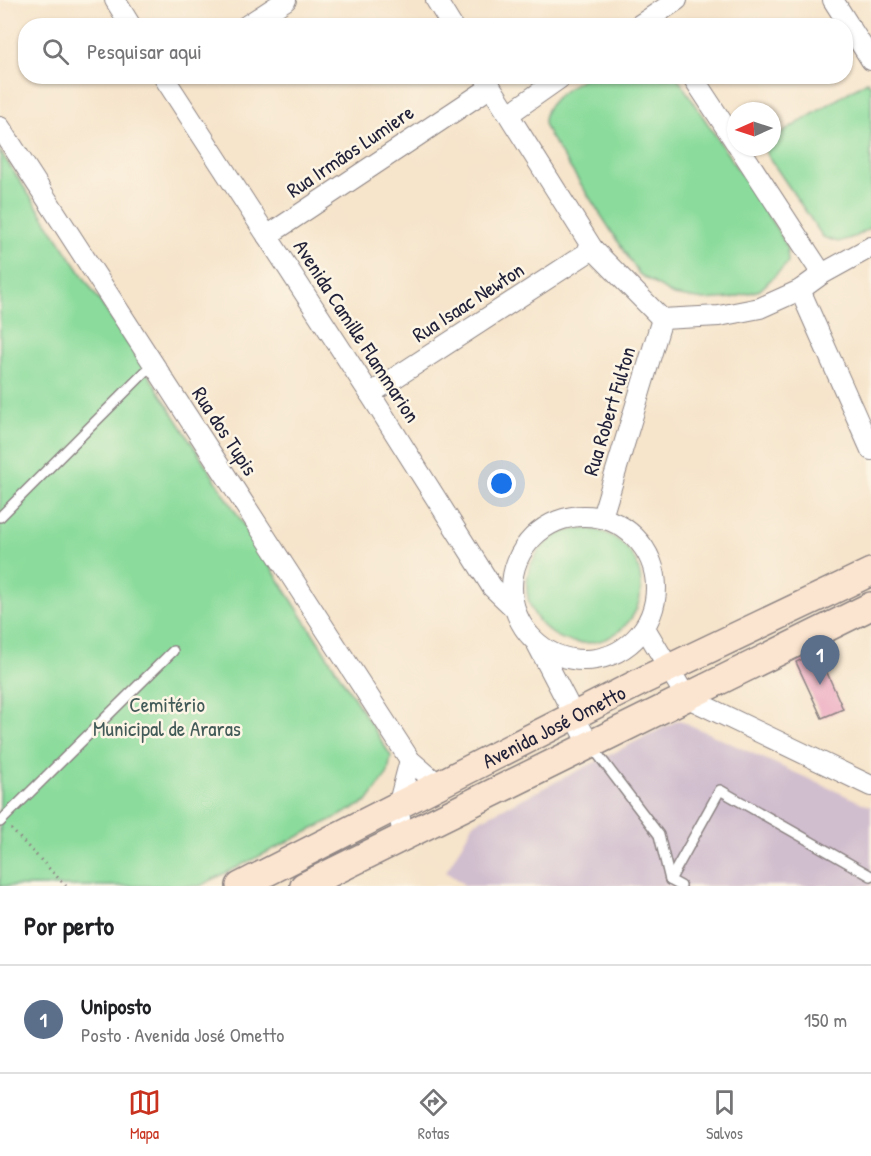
<!DOCTYPE html>
<html lang="pt">
<meta charset="utf-8">
<style>
:root{--surface:#fff;--page:#f6f6f6;--text:#202124;--muted:#757577;--line:#e0e0e0;--accent:#c8321e}
body{margin:0;font-family:"Patrick Hand",sans-serif;background:var(--page);color:var(--text)}
.compass{position:absolute;left:727px;top:102px;width:54px;height:54px;border-radius:50%;background:var(--surface);box-shadow:0 2px 4px #0004;rotate:267deg}
.you{position:absolute;left:502px;top:484px;width:21px;height:21px;margin:-15px;border:4px solid #fff;border-radius:50%;background:#1a73e8;box-shadow:0 0 0 9px #1a73e833}
.badge{display:grid;place-items:center;width:39px;height:39px;border-radius:50%;background:var(--accent);color:#fff;font-size:20px;font-weight:700}
.pin{position:absolute;translate:-50% -50px;filter:drop-shadow(0 2px 3px #0008)}
.pin::after{content:'';position:absolute;top:32px;width:21px;height:18px;background:inherit;clip-path:polygon(0 0,100% 0,50% 100%)}
.list{margin:0;padding:0;list-style:none}
h2{display:flex;justify-content:space-between;align-items:center;height:78px;margin:0;padding:0 24px;font-size:26px}
h2 small{font-size:20px;font-weight:400;color:var(--muted)}
.list li{display:grid;grid-template-columns:39px 1fr auto;gap:18px;align-items:center;box-sizing:border-box;height:108px;padding:0 24px;border-top:2px solid var(--line)}
.list b{display:block;font-size:22px;white-space:nowrap}
.list p{margin:0;font-size:20px;white-space:nowrap;color:var(--muted)}
.list em{font-size:20px;font-style:normal;color:var(--muted)}
.icon{flex:none;width:33px;height:33px;fill:none;stroke:currentColor;stroke-width:2;stroke-linecap:round;stroke-linejoin:round}
.map{position:relative;flex:none;width:871px;height:886px;overflow:hidden}
.search{position:absolute;background:var(--surface);box-shadow:0 2px 4px #0004;left:18px;right:18px;top:18px;height:66px;display:flex;align-items:center;gap:15px;box-sizing:border-box;padding:0 21px;border-radius:24px;color:var(--muted);font-size:22px}
.sheet{height:186px;background:var(--surface)}
nav{display:flex;justify-content:space-around;align-items:center;box-sizing:border-box;height:84px;border-top:2px solid var(--line);background:var(--surface);font-size:16px;color:var(--muted)}
nav a{display:grid;justify-items:center;gap:3px}
nav .on{color:var(--accent)}
.map>svg:first-child{display:block}
.industrial{fill:#d0bdce}
.green{fill:#8bdc9c;stroke:#567f6c;stroke-width:1.5}
.building{fill:#ea9dbc}
.lines{fill:none;stroke-linecap:round;stroke-linejoin:round}
.lane-casing{stroke:#8c8383;stroke-width:12}
.street-casing{stroke:#8c8383;stroke-width:22}
.secondary-casing{stroke:#8c8383;stroke-width:30}
.path{stroke:#8c8383;stroke-width:3;stroke-dasharray:1.5 4.5;stroke-linecap:butt}
.lane{stroke:#fff;stroke-width:9}
.street{stroke:#fff;stroke-width:20}
.secondary{stroke:#fce5d0;stroke-width:27}
.labels{text-anchor:middle;dominant-baseline:central;stroke-width:5;stroke-linejoin:round;paint-order:stroke}
.street-label{font-size:21px;fill:#22223b;stroke:#fcf5e5}
.park-label{font-size:21px;fill:#425a58;stroke:#fcf5e5}
</style>
<div class="map">
<svg width="871" height="886" viewBox="0 0 871 886">
<rect width="100%" height="100%" fill="#fcf5e5"/>
<filter id="ink" filterUnits="userSpaceOnUse"><feTurbulence type="fractalNoise" baseFrequency=".0167" numOctaves="2"/><feDisplacementMap in="SourceGraphic" scale="12" xChannelSelector="R" yChannelSelector="G"/><feConvolveMatrix kernelMatrix="1 2 1 2 8 2 1 2 1" color-interpolation-filters="sRGB"/></filter>
<filter id="wash" filterUnits="userSpaceOnUse"><feTurbulence type="fractalNoise" baseFrequency=".008" numOctaves="4" result="noise"/><feDisplacementMap in="SourceGraphic" scale="24" xChannelSelector="R" yChannelSelector="G"/><feGaussianBlur stdDeviation="1.35" result="paint"/><feColorMatrix in="noise" values="0 0 0 0 0 0 0 0 0 0 0 0 0 0 0 0 0 1.4 0 .05"/><feComposite in="paint" operator="in"/></filter>
<g filter="url(#wash)">
<rect width="100%" height="100%" fill="#f6e4cb"/>
<path class="industrial" d="M679 720 871 807V886H466L446 872 474 823Z"/>
<g class="green">
<path d="M585 77H677L782 237 787 249 788 263 760 290 732 298 704 300 673 295 639 274 549 135C548 131 544 126 544 122 544 100 570 87 585 77Z"/>
<path d="M867 81 871 86V227L857 236 838 242 823 237 766 153 767 147H772V139Z"/>
<path d="M0 151 146 371 391 756 388 773 367 802 200 886H0Z"/>
<circle cx="584" cy="586" r="57"/>
</g>
<g id="blocks">
<path class="building" d="M818 652 843 709 822 718 796 662Z"/>
</g>
</g>
<g filter="url(#ink)">
<use href="#blocks" fill-opacity="0" stroke="#8c8383" stroke-width="1.5"/>
<g class="lines">
<defs>
<g id="lane">
<path d="M0 517 146 371"/>
<path d="M593 748 659 835 670 880 681 886"/>
<path d="M0 822 173 651"/>
<path d="M670 880 720 790 871 876"/>
</g>
<g id="street">
<path d="M115 0 131 26"/>
<path d="M436 0 452 26"/>
<path d="M833 0 871 60"/>
<path d="M246 26 286 0"/>
<path d="M638 26 677 0"/>
<path d="M163 76 370 394 492 587 515 609"/>
<path d="M484 76 593 249 662 319 719 316 760 308 800 290 822 274 871 247"/>
<path d="M692 76 736 143"/>
<path d="M509 114 563 76"/>
<path d="M0 127 410 760 439 785"/>
<path d="M739 147 822 274"/>
<path d="M267 236 491 87"/>
<path d="M800 290 871 450"/>
<path d="M370 394 593 249"/>
<circle cx="584" cy="588" r="72"/>
<path d="M602 517 662 319"/>
<path d="M645 628 686 697 871 786"/>
<path d="M537 644 589 744"/>
<path d="M403 837 398 806 410 760"/>
</g>
<g id="secondary">
<path id="s1" d="M240 886 646 679 871 572"/>
<path d="M304 886C493 792 682 700 871 606"/>
</g>
</defs>
<use href="#lane" class="lane-casing"/>
<use href="#street" class="street-casing"/>
<use href="#secondary" class="secondary-casing"/>
<path class="path" d="M11 829 66 886"/>
<use href="#lane" class="lane"/>
<use href="#street" class="street"/>
<use href="#secondary" class="secondary"/>
</g>
</g>
<g class="labels">
<g class="street-label">
<text transform="translate(350 151) rotate(-34)">Rua Irmãos Lumiere</text>
<text transform="translate(468 302) rotate(-33)">Rua Isaac Newton</text>
<text transform="translate(357 331) rotate(57)">Avenida Camille Flammarion</text>
<text transform="translate(609 411) rotate(-73)">Rua Robert Fulton</text>
<text transform="translate(225 431) rotate(57)">Rua dos Tupis</text>
<text stroke="none"><textPath href="#s1" startOffset="352">Avenida José Ometto</textPath></text>
</g>
<g class="park-label">
<text x="167" y="704">Cemitério<tspan x="167" dy="24">Municipal de Araras</tspan></text>
</g>
</g>
</svg>
<svg class="compass" viewBox="-18 -18 36 36"><path d="M0-13l5 13h-10z" fill="#e53935"/><path d="M0 13l5-13h-10z" fill="#757577"/></svg>
<div class="you"></div>
<div class="pin badge" style="left:820px;top:685px;background:#5c6f8a">1</div>
<div class="search"><svg class="icon" aria-label="search" viewBox="0 0 24 24"><circle cx="10" cy="10" r="6"/><path d="M15 15l6 6"/></svg>Pesquisar aqui</div>
</div>
<section class="sheet">
<h2>Por perto<small></small></h2>
<ul class="list">
<li><span class="badge" style="background:#5c6f8a">1</span><div><b>Uniposto</b><p>Posto · Avenida José Ometto</p></div><em>150 m</em></li>
</ul>
</section>
<nav>
<a class="on"><svg class="icon" aria-label="map" viewBox="0 0 24 24"><path d="M3 6l6-2 6 2 6-2v14l-6 2-6-2-6 2zM9 4v14M15 6v14"/></svg>Mapa</a>
<a><svg class="icon" aria-label="directions" viewBox="0 0 24 24"><path d="M12 3l9 9-9 9-9-9zM9 14v-3h6M13 9l2 2-2 2"/></svg>Rotas</a>
<a><svg class="icon" aria-label="saved" viewBox="0 0 24 24"><path d="M7 4h10v16l-5-4-5 4z"/></svg>Salvos</a>
</nav>
